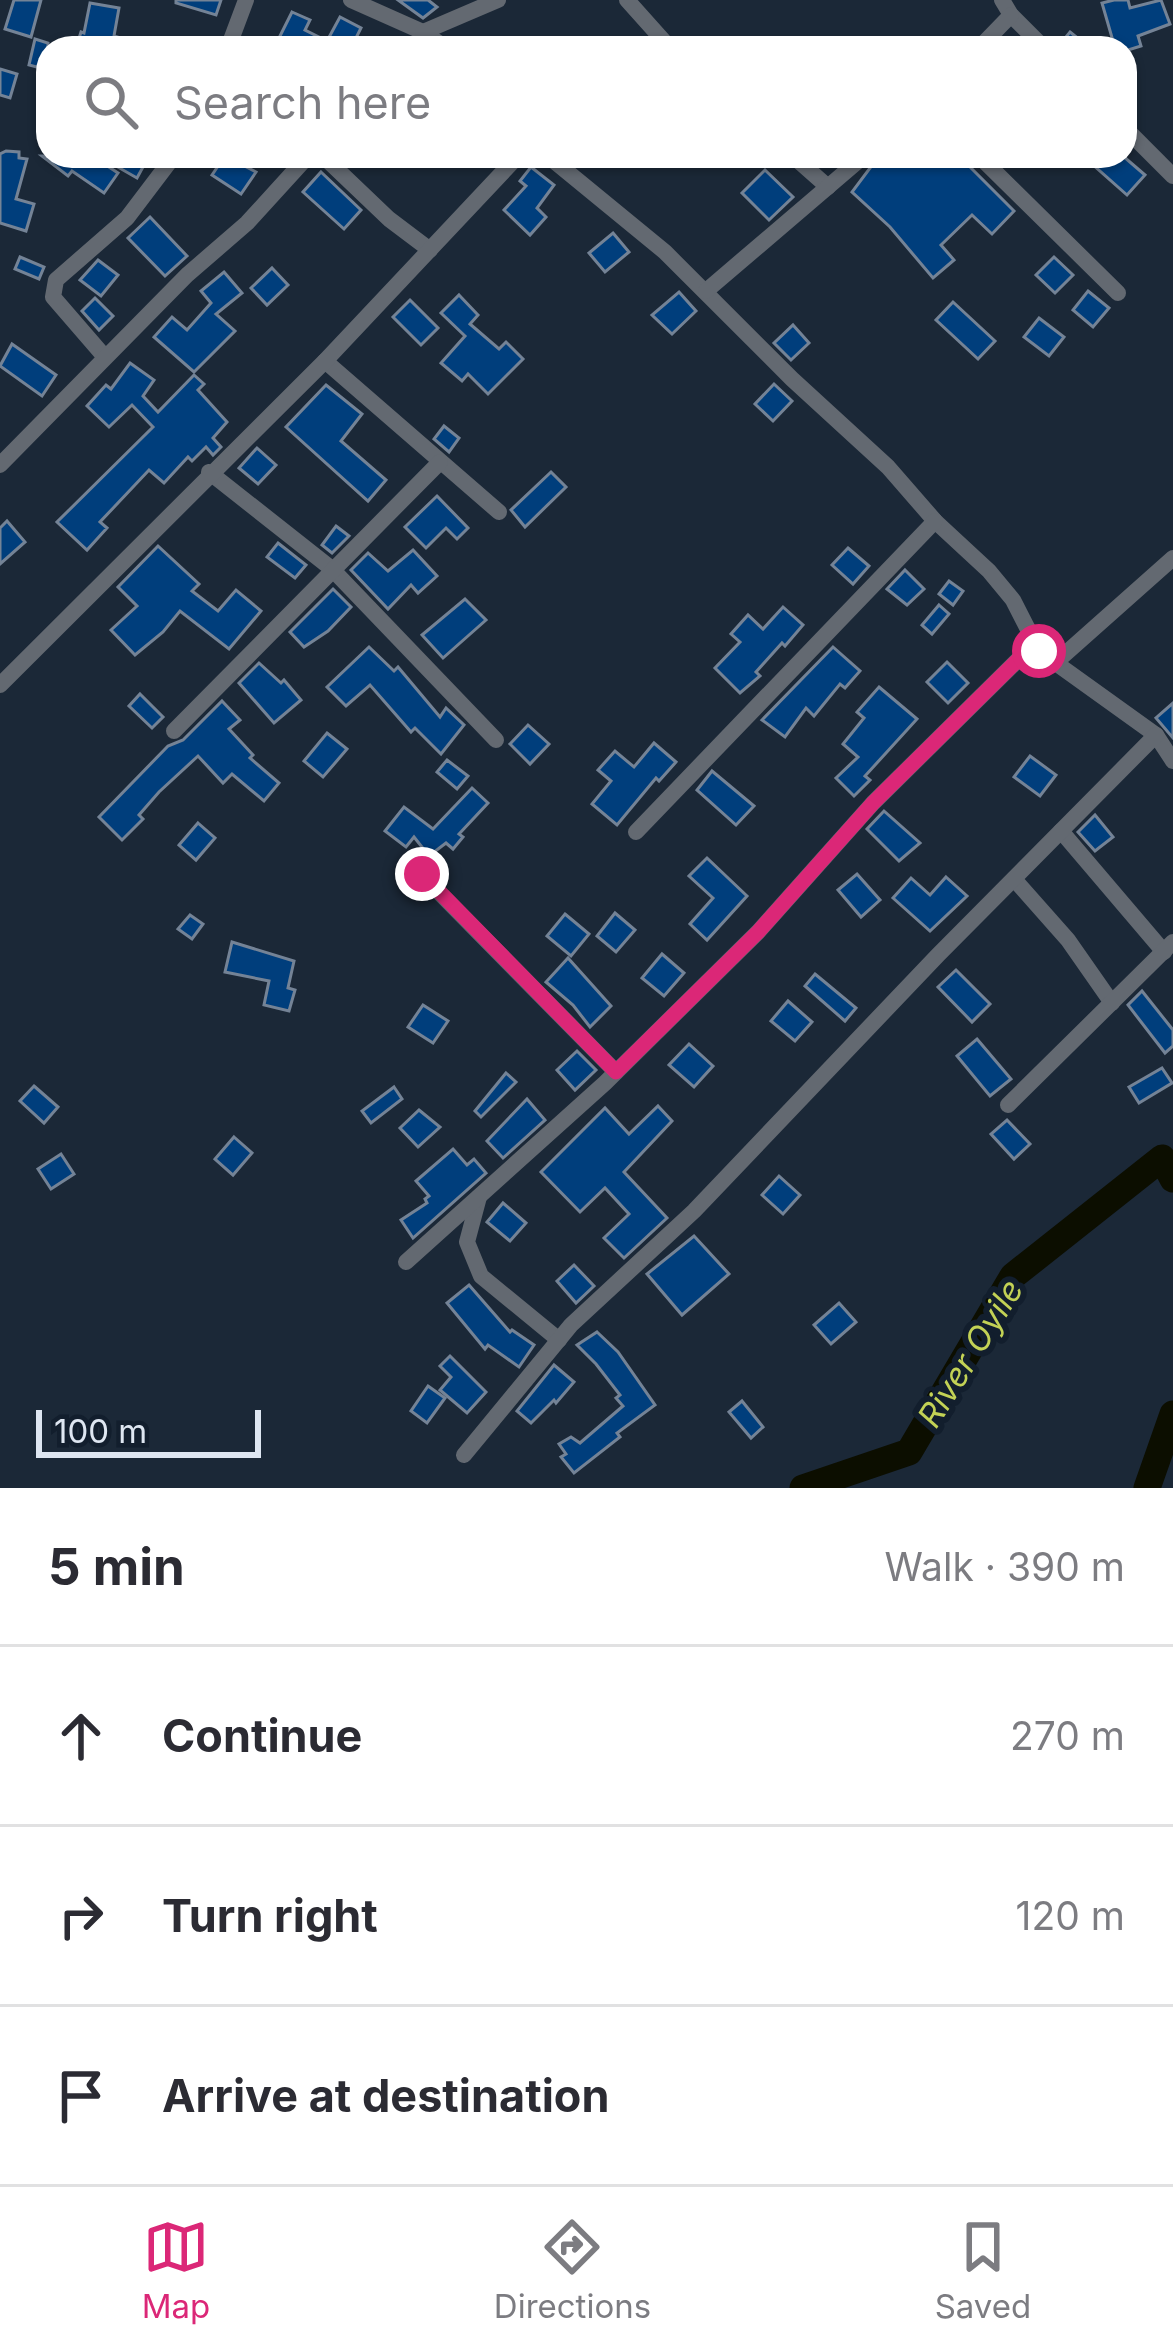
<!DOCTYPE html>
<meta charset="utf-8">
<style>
:root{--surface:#fff;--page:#f2f2f3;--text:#2b2b33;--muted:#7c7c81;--line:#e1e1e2;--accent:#db2777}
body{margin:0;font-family:Inter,sans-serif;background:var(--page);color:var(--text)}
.scale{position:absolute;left:36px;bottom:30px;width:225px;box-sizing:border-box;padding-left:12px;border:6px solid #dee6f1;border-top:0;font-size:33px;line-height:42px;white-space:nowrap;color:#dee6f1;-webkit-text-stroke:9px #121e2d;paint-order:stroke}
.stop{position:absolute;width:36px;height:36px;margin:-27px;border:9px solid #db2777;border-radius:50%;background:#fff}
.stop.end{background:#db2777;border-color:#fff;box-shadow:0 3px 12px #0008}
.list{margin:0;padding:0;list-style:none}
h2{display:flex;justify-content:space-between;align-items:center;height:156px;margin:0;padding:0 48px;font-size:51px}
h2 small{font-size:39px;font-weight:400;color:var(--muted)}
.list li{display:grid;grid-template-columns:78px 1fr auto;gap:36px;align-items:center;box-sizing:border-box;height:180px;padding:0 48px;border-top:3px solid var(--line)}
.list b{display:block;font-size:45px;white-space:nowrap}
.list em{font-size:39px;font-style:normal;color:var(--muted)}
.icon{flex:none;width:66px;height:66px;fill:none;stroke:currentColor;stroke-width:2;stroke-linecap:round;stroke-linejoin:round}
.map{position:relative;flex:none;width:1173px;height:1488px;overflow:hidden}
.search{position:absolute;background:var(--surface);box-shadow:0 3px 9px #0004;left:36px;right:36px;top:36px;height:132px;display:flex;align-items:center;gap:30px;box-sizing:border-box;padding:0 42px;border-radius:36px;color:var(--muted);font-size:45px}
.sheet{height:696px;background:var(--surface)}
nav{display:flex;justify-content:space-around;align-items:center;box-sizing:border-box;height:168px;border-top:3px solid var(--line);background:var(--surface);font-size:33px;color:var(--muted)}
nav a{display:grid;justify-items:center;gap:6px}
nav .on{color:var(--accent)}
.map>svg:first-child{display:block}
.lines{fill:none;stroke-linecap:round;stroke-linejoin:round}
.river{stroke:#0c0e00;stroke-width:27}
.building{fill:#003e7c;stroke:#748396;stroke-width:3}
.minor{stroke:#636971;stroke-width:16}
.route{stroke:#db2777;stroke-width:15}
.labels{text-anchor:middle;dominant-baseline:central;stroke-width:12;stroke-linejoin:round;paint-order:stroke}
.water-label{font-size:33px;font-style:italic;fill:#c3d255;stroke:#121e2d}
</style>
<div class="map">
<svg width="1173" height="1488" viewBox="0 0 1173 1488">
<rect width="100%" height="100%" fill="#1b2837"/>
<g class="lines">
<g class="river">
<path d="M803 1488 909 1452 1013 1276 1162 1158 1173 1179"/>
<path d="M1147 1488 1173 1414"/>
</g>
</g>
<g class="building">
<path d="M14 0H41L31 37 5 29Z"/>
<path d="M176 0H221L216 15 176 3Z"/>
<path d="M398 0H428L437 7 423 18Z"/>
<path d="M1114 0H1128L1130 8 1161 0 1170 24 1138 36 1141 46 1125 51 1115 48 1102 3Z"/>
<path d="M90 3 119 8 114 36 143 45 142 48H76L81 32 84 33Z"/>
<path d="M292 12 310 20 305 30 327 41 340 17 361 28 351 48H274Z"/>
<path d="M1070 32 1090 48H1057Z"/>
<path d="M35 39 48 43V70L29 65Z"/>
<path d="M0 69 17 74 10 98 0 95Z"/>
<path d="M6 151 19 152V158L27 159 16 199 34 204 26 231 0 223V154Z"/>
<path d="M42 156H92L118 173 104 193 72 171 68 176Z"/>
<path d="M121 156H149L137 178 116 166Z"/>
<path d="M225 156 256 172 241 194 212 175Z"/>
<path d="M879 156H959L1014 211 992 234 972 215 941 245 954 260 933 278 890 227 852 192Z"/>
<path d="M1097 156H1123L1145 175 1127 195 1091 163Z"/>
<path d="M531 167 554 185 537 208 546 217 530 235 504 210 526 186 520 181Z"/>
<path d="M765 170 793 197 769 220 742 193Z"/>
<path d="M321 172 361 210 344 229 303 192Z"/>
<path d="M150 217 187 256 165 276 128 238Z"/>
<path d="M613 233 629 252 605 272 589 253Z"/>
<path d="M20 257 44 267 39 279 15 269Z"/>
<path d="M1054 257 1073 275 1055 293 1036 275Z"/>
<path d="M98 260 118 275 101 296 80 280Z"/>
<path d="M272 268 288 285 267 305 251 288Z"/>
<path d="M224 272 242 293 216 314 235 331 194 372 154 337 172 317 187 330 211 303 201 291Z"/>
<path d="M1088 291 1109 308 1093 327 1073 310Z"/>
<path d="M679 292 696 311 672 334 652 315Z"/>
<path d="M459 295 478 315 470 324 499 349 506 342 523 359 488 394 468 374 462 381 441 363 465 336 441 313Z"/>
<path d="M95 298 113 316 99 330 82 311Z"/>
<path d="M410 300 438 328 421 345 393 317Z"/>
<path d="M953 302 995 341 978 359 936 320Z"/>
<path d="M1039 318 1064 337 1049 356 1024 337Z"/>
<path d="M793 325 809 343 791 360 774 343Z"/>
<path d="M12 344 56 375 42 396 0 366Z"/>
<path d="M130 363 154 380 143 396 158 412 194 375 204 384 198 390 227 422 213 438 221 447 213 455 206 447 192 461 188 457 164 483 149 470 100 522 107 528 87 550 57 522 153 427 132 405 109 427 87 406 106 385 111 389Z"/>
<path d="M774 384 792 401 773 421 755 404Z"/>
<path d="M326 385 362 414 341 441 386 480 368 501 286 427Z"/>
<path d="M444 426 459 438 449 452 434 439Z"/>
<path d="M257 448 276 465 258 484 239 468Z"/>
<path d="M551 472 566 487 525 527 511 510Z"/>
<path d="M437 496 468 528 457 539 446 528 426 548 405 527Z"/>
<path d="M7 521 25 542 0 564V528Z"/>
<path d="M336 526 349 536 332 553 322 545Z"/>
<path d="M278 543 306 565 295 578 267 557Z"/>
<path d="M158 546 199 584 192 591 218 611 236 590 261 611 229 649 180 611 163 632 135 655 111 630 137 606 118 587Z"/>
<path d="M848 548 869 566 853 584 832 565Z"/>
<path d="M413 550 437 576 418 593 411 585 388 609 351 570 368 553 388 571Z"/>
<path d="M905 570 924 589 907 605 887 589Z"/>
<path d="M949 581 963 591 953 605 939 594Z"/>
<path d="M333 589 351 607 328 631 304 647 290 632Z"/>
<path d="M465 599 486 620 443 658 422 635Z"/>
<path d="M939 605 949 614 932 634 922 625Z"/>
<path d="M783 607 803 625 785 646 782 643 756 672 760 676 740 693 715 668 740 642 731 634 748 615 763 629Z"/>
<path d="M369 647 394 671 398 667 440 717 446 708 464 725 441 754 415 728 411 732 370 685 346 706 327 687Z"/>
<path d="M833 647 860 671 845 688 840 684 814 716 806 708 785 737 762 720Z"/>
<path d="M947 662 968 683 948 703 927 682Z"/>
<path d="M259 663 281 683 284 680 301 700 274 723 239 683Z"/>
<path d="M879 687 917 719 865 776 870 780 854 796 836 778 858 757 843 744 864 718 857 712Z"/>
<path d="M140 694 163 717 152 728 129 706Z"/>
<path d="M222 701 240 720 229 729 253 755 250 758 279 783 264 801 232 774 223 783 198 756 159 792 139 815 143 819 122 840 99 817 168 746 183 740Z"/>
<path d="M1173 703V738L1156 718Z"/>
<path d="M528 725 549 744 530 764 510 744Z"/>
<path d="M327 733 347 749 323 777 304 761Z"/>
<path d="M654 743 676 762 659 781 656 778 617 825 592 804 611 781 598 770 615 751 634 767Z"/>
<path d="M1030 756 1056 775 1040 796 1014 777Z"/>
<path d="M447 760 468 776 457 789 437 772Z"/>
<path d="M712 771 754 806 736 825 697 790Z"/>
<path d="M472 788 488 803 459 834 463 837 453 849 446 843 429 856 414 837 406 847 385 831 404 807 433 829Z"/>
<path d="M884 811 920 843 899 861 867 829Z"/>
<path d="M1095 815 1113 837 1095 851 1078 832Z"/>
<path d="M198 823 215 838 196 860 179 845Z"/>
<path d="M707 858 747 896 707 940 690 924 713 898 689 876Z"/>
<path d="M857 874 880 900 861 917 838 890Z"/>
<path d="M946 877 967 896 930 931 893 898 911 878 930 895Z"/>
<path d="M615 913 635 930 616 952 597 936Z"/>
<path d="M565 914 589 934 571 956 547 936Z"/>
<path d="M190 915 203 924 192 939 178 929Z"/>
<path d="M232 942 294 961 288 988 295 990 289 1011 264 1005 269 981 225 972Z"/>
<path d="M662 954 684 973 664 996 642 978Z"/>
<path d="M568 958 611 1006 590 1027 573 1005 546 982Z"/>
<path d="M956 970 990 1004 972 1022 938 987Z"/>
<path d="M815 974 856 1008 845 1021 805 986Z"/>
<path d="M1142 991 1173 1030V1046L1165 1053 1128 1005Z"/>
<path d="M788 1001 812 1022 795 1041 771 1021Z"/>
<path d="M423 1005 448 1021 433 1043 408 1027Z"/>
<path d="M977 1039 1011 1079 990 1096 957 1056Z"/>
<path d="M689 1044 713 1066 694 1087 669 1065Z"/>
<path d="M577 1051 596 1070 575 1090 557 1070Z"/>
<path d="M1162 1068 1172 1083 1139 1103 1129 1087Z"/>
<path d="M506 1073 516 1082 481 1117 475 1111Z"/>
<path d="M34 1086 58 1107 44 1123 20 1101Z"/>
<path d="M394 1087 402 1099 371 1123 362 1111Z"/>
<path d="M527 1099 545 1120 503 1158 487 1141Z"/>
<path d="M658 1106 672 1121 624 1172 667 1218 624 1258 604 1238 629 1214 605 1188 580 1212 541 1172 605 1108 629 1134Z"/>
<path d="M419 1110 440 1127 418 1147 400 1128Z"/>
<path d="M1007 1120 1030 1144 1014 1159 991 1134Z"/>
<path d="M234 1137 252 1153 233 1175 215 1159Z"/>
<path d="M453 1149 467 1165 474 1159 486 1173 413 1238 401 1220 427 1203 425 1199 429 1196 416 1181Z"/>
<path d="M61 1154 74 1174 51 1189 38 1169Z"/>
<path d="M779 1176 800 1195 783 1214 762 1195Z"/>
<path d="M503 1203 526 1223 510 1241 487 1222Z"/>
<path d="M694 1236 729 1274 682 1315 647 1274Z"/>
<path d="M574 1265 594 1286 576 1303 557 1281Z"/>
<path d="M469 1285 510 1332 512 1330 534 1345 519 1367 488 1345 485 1349 447 1303Z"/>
<path d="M839 1303 856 1322 831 1344 814 1325Z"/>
<path d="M597 1332 618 1352 655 1405 617 1433 620 1437 574 1473 561 1457 566 1454 559 1444 571 1437 580 1443 623 1406 616 1398 620 1395 596 1364 577 1345Z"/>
<path d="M450 1356 486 1392 467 1413 440 1390 451 1377 440 1366Z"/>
<path d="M554 1365 574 1382 556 1403 554 1400 531 1423 517 1411Z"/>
<path d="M428 1386 445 1398 427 1423 411 1411Z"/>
<path d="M742 1401 763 1427 751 1438 729 1412Z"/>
</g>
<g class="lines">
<g class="minor">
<path d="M351 0 423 32 446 48"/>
<path d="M627 0 670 48"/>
<path d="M1002 0 1011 15 1044 48"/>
<path d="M423 32 498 0"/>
<path d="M228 48 246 0"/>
<path d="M979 48 1011 15"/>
<path d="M1125 128 1173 176"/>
<path d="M323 156 389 219 430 250"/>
<path d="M548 156 665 252 792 379 888 467 935 521 989 571 1013 600 1039 651 1156 735 1173 761"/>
<path d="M793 156 828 187"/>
<path d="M979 156 1118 293"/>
<path d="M706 291 864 156"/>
<path d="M104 356 53 297 56 280 127 218 174 156"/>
<path d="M325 361 499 512"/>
<path d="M0 465 187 275 247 223 308 156"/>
<path d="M209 472 332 569 496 740"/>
<path d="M1056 662 1173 558"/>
<path d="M0 685 325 361 518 156"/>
<path d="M174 731 440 462"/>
<path d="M1061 831 1164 952"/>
<path d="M636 832 935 521"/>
<path d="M421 874 616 1072"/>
<path d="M1014 879 1068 940 1112 1003"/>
<path d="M1008 1105 1173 942"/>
<path d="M479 1197 467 1242 481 1276 559 1340"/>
<path d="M406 1262 605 1083 758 932 873 803 1034 644"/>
<path d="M464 1455 571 1325 694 1211 938 955 1156 735"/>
</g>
</g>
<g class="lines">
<path class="route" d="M422 874 616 1072 758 932 873 803 1034 644 1039 651"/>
</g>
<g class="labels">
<g class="water-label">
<text transform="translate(970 1353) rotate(-58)">River Oyile</text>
</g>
</g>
</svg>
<div class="scale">100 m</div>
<div class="stop" style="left:1039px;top:651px"></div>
<div class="stop end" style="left:422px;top:874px"></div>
<div class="search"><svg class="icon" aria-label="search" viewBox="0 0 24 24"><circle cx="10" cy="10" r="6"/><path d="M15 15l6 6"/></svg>Search here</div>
</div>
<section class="sheet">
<h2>5 min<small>Walk · 390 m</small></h2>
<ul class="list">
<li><svg class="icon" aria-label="ahead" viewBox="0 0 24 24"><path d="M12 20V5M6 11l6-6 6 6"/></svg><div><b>Continue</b></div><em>270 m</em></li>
<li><svg class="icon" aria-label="right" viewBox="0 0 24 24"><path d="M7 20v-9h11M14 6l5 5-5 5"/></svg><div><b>Turn right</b></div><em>120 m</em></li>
<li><svg class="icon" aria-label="arrive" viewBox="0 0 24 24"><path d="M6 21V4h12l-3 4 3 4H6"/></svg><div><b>Arrive at destination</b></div></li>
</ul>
</section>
<nav>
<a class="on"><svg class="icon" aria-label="map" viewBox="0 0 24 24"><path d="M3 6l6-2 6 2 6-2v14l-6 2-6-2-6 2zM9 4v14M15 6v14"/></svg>Map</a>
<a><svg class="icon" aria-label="directions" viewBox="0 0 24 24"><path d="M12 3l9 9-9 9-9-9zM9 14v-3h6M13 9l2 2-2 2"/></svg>Directions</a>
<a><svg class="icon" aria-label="saved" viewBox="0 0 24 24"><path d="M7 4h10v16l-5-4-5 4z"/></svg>Saved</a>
</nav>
